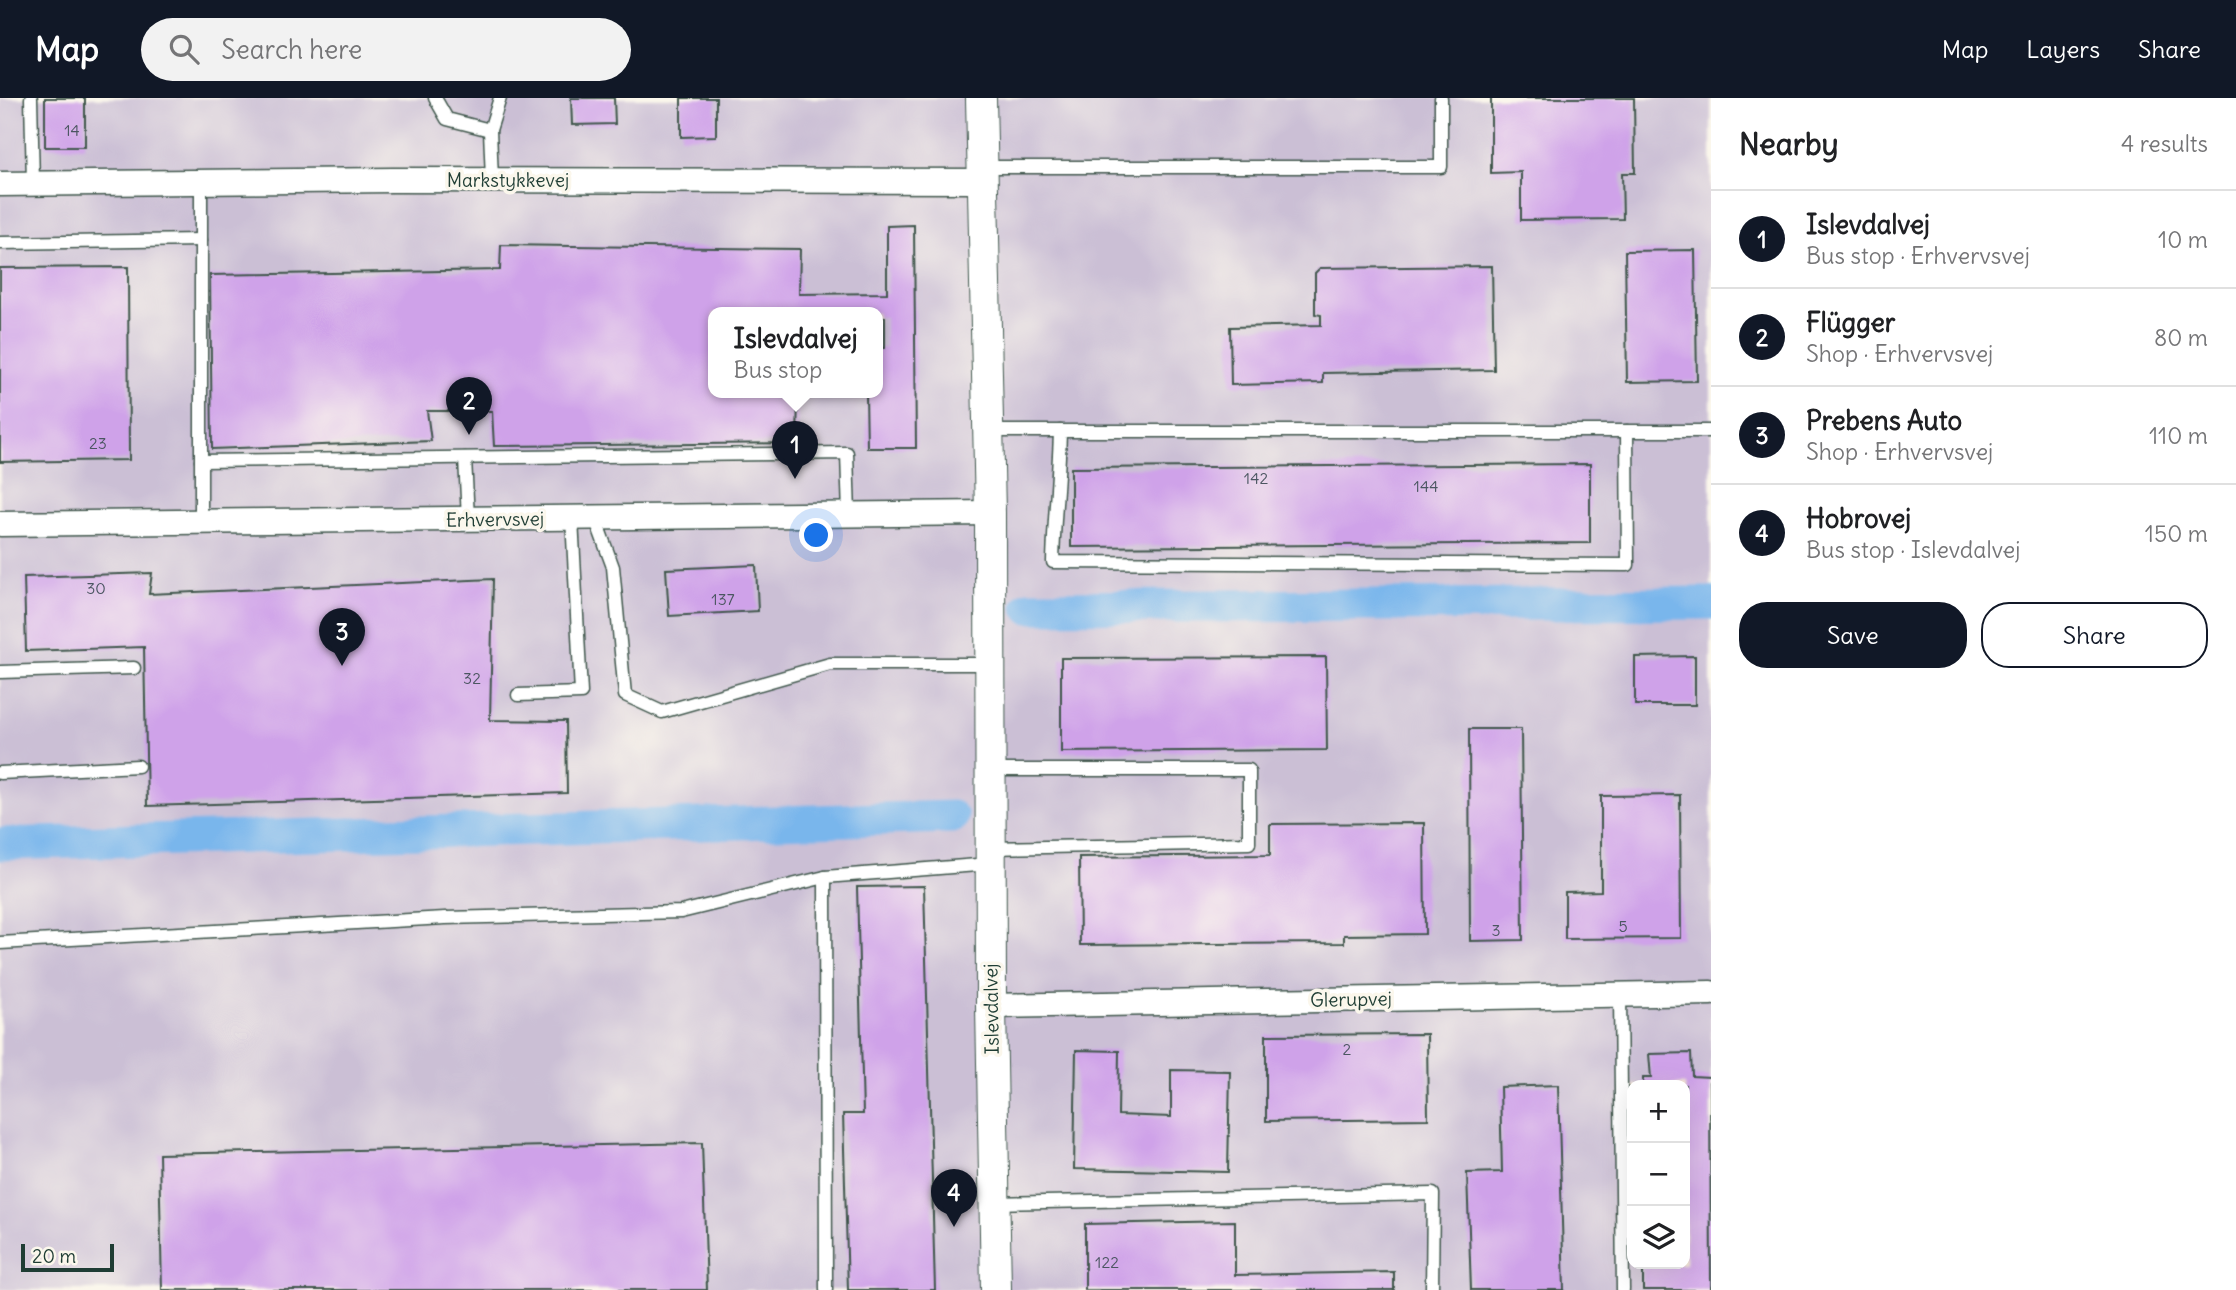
<!DOCTYPE html>
<meta charset="utf-8">
<style>
:root{--surface:#fff;--page:#f2f2f2;--text:#202124;--muted:#757577;--line:#e0e0e0;--accent:#111827}
body{margin:0;font-family:Delius,sans-serif;background:var(--page);color:var(--text)}
.controls{position:absolute;right:21px;bottom:21px;display:grid;overflow:hidden;border-radius:14px;box-shadow:0 7px 28px #0002}
.controls button{width:63px;height:63px;display:grid;place-items:center;padding:0;border:0;border-bottom:2px solid var(--line);background:var(--surface);color:var(--text);font:35px sans-serif}
.scale{position:absolute;left:21px;bottom:18px;width:93px;box-sizing:border-box;padding-left:7px;border:4px solid #1f3d34;border-top:0;font-size:19px;line-height:24px;white-space:nowrap;color:#1f3d34;-webkit-text-stroke:5px #fbf7ec;paint-order:stroke}
.you{position:absolute;left:817px;top:438px;width:24px;height:24px;margin:-18px;border:5px solid #fff;border-radius:50%;background:#1a73e8;box-shadow:0 0 0 10px #1a73e833}
.badge{display:grid;place-items:center;width:46px;height:46px;border-radius:50%;background:var(--accent);color:#fff;font-size:23px;font-weight:700}
.pin{position:absolute;translate:-50% -58px;filter:drop-shadow(0 2px 4px #0008)}
.pin::after{content:'';position:absolute;top:37px;width:24px;height:21px;background:inherit;clip-path:polygon(0 0,100% 0,50% 100%)}
.popup{position:absolute;left:708px;top:209px;width:175px;height:91px;box-sizing:border-box;display:grid;place-content:center;border-radius:14px;background:var(--surface);filter:drop-shadow(0 2px 5px #0005);font-size:23px;white-space:nowrap;color:var(--muted)}
.popup b{font-size:26px;color:var(--text)}
.popup::after{content:'';position:absolute;left:50%;top:100%;margin-left:-14px;border:14px solid transparent;border-top-color:var(--surface)}
.list{margin:0;padding:0;list-style:none}
h2{display:flex;justify-content:space-between;align-items:center;height:91px;margin:0;padding:0 28px;font-size:30px}
h2 small{font-size:23px;font-weight:400;color:var(--muted)}
.list li{display:grid;grid-template-columns:46px 1fr auto;gap:21px;align-items:center;box-sizing:border-box;height:98px;padding:0 28px;border-top:2px solid var(--line)}
.list b{display:block;font-size:26px;white-space:nowrap}
.list p{margin:0;font-size:23px;white-space:nowrap;color:var(--muted)}
.list em{font-size:23px;font-style:normal;color:var(--muted)}
.actions{display:flex;gap:14px;padding:21px 28px}
.actions a{flex:1;padding:16px 0;border:2px solid var(--accent);border-radius:28px;text-align:center;font-size:24px;color:var(--accent)}
.actions .main{background:var(--accent);color:#fff}
.icon{flex:none;width:38px;height:38px;fill:none;stroke:currentColor;stroke-width:2;stroke-linecap:round;stroke-linejoin:round}
.map{position:relative;flex:none;width:1711px;height:1192px;overflow:hidden}
header{display:flex;align-items:center;gap:42px;box-sizing:border-box;height:98px;padding:0 35px;background:var(--accent);color:#fff}
header strong{font-size:33px}
nav{display:flex;gap:38px;margin-inline-start:auto;font-size:24px}
.search{width:490px;height:63px;background:var(--page);display:flex;align-items:center;gap:18px;box-sizing:border-box;padding:0 24px;border-radius:38px;color:var(--muted);font-size:26px}
main{display:flex}
aside{flex:1;background:var(--surface)}
.map>svg:first-child{display:block}
.industrial{fill:#cbbfd5;fill-rule:evenodd}
.lines{fill:none;stroke-linecap:round;stroke-linejoin:round}
.canal{stroke:#79b6ec;stroke-width:33}
.building{fill:#cfa2e9}
.service-casing{stroke:#3f574c;stroke-width:15}
.minor-casing{stroke:#3f574c;stroke-width:27}
.tertiary-casing{stroke:#3f574c;stroke-width:32}
.service{stroke:#fff;stroke-width:12}
.minor{stroke:#fff;stroke-width:24}
.tertiary{stroke:#fff;stroke-width:30}
.labels{text-anchor:middle;dominant-baseline:central;stroke-width:7;stroke-linejoin:round;paint-order:stroke}
.number-label{font-size:16px;fill:#4b5661}
.street-label{font-size:19px;fill:#1f3d34;stroke:#fbf7ec}
</style>
<header>
<strong>Map</strong>
<div class="search"><svg class="icon" aria-label="search" viewBox="0 0 24 24"><circle cx="10" cy="10" r="6"/><path d="M15 15l6 6"/></svg>Search here</div>
<nav><a>Map</a><a>Layers</a><a>Share</a></nav>
</header>
<main>
<div class="map">
<svg width="1711" height="1192" viewBox="0 0 1711 1192">
<rect width="100%" height="100%" fill="#fbf7ec"/>
<filter id="ink" filterUnits="userSpaceOnUse"><feTurbulence type="fractalNoise" baseFrequency=".0143" numOctaves="2"/><feDisplacementMap in="SourceGraphic" scale="14" xChannelSelector="R" yChannelSelector="G"/><feConvolveMatrix kernelMatrix="1 2 1 2 8 2 1 2 1" color-interpolation-filters="sRGB"/></filter>
<filter id="wash" filterUnits="userSpaceOnUse"><feTurbulence type="fractalNoise" baseFrequency=".00686" numOctaves="4" result="noise"/><feDisplacementMap in="SourceGraphic" scale="28" xChannelSelector="R" yChannelSelector="G"/><feGaussianBlur stdDeviation="1.57" result="paint"/><feColorMatrix in="noise" values="0 0 0 0 0 0 0 0 0 0 0 0 0 0 0 0 0 1.4 0 .05"/><feComposite in="paint" operator="in"/></filter>
<g filter="url(#wash)">
<rect width="100%" height="100%" fill="#f6e9d4"/>
<path class="industrial" d="M0 0H1711V1192H0ZM713 215H877V295H713ZM1632 987H1685V1166H1632Z"/>
<g class="lines">
<g class="canal">
<path d="M1029 509 1711 505"/>
<path d="M0 746 952 719"/>
</g>
</g>
<g id="blocks">
<g class="building">
<rect x="45" y="0" width="40" height="49"/>
<path d="M571 0H614L615 26 572 27Z"/>
<path d="M681 0H716V38L681 39Z"/>
<path d="M1491 0H1634L1635 75H1622L1623 121 1521 122V74L1491 75Z"/>
<path d="M914 127 916 350H867L866 295H877V250H885V219H877V215H713V295H798L797 345 494 348 492 313H427L431 343 212 351 210 177 500 172 501 147 800 151 799 196 887 195V128Z"/>
<path d="M1695 152 1697 283 1627 284 1625 153Z"/>
<path d="M1492 168 1494 272 1323 275V285L1231 287 1230 229 1321 227V217L1315 216V175L1320 170Z"/>
<path d="M128 169 129 362 0 364V170Z"/>
<path d="M1590 366V445L1071 449V370Z"/>
<path d="M756 467 758 513 669 518 666 471Z"/>
<path d="M152 475 149 496 493 481 490 622 566 623 567 695 147 708 144 549 26 553 24 479Z"/>
<path d="M1695 558V607H1635V559Z"/>
<path d="M1326 559 1327 652 1061 654V560Z"/>
<path d="M1469 631H1521L1523 842 1470 843Z"/>
<path d="M1680 697 1681 840 1565 841V794L1601 793V698Z"/>
<path d="M1424 725 1425 836 1344 837V845L1080 847 1079 759 1270 757V726Z"/>
<path d="M924 788 935 1192H848L843 1016H863L857 789Z"/>
<path d="M1427 936 1428 1021 1266 1023V937Z"/>
<path d="M1076 952 1119 953 1118 1017 1171 1019V972L1230 973 1228 1074 1074 1071Z"/>
<path d="M1691 955 1692 978 1710 979 1711 1192H1643V1166H1685V987H1643V980H1651L1649 956Z"/>
<path d="M1558 987 1564 1192H1471L1467 1075 1502 1074 1500 989Z"/>
<path d="M702 1045 707 1192H162L159 1056Z"/>
<path d="M1235 1123V1177L1394 1174V1192H1085V1126Z"/>
</g>
</g>
</g>
<g filter="url(#ink)">
<use href="#blocks" fill-opacity="0" stroke="#3f574c" stroke-width="2"/>
<g class="lines">
<defs>
<g id="service">
<path d="M31 0 33 85"/>
<path d="M435 0 447 21 490 32"/>
<path d="M982 69H1441V0"/>
<path d="M492 82 490 32 500 0"/>
<path d="M0 145 201 142"/>
<path d="M989 333H1711"/>
<path d="M1060 333C1059 377 1054 420 1053 464L1628 467 1627 333"/>
<path d="M465 360 468 421"/>
<path d="M201 363 847 355 849 417"/>
<path d="M595 420 613 469 625 597 662 614 830 566H990"/>
<path d="M201 424V84"/>
<path d="M0 574 134 570"/>
<path d="M518 597 581 595 572 420"/>
<path d="M991 672H1249V745L991 750"/>
<path d="M0 675 138 668"/>
<path d="M825 779 826 1192"/>
<path d="M0 845 445 820 681 814 825 779 990 766"/>
<path d="M1620 897 1623 1192"/>
<path d="M994 1105 1433 1096 1432 1192"/>
</g>
<g id="minor">
<path d="M0 86 393 82 982 83"/>
<path d="M0 426 990 415"/>
<path d="M991 908 1711 895"/>
</g>
<path id="tertiary" d="M981 0 990 415 991 908 996 1192"/>
</defs>
<use href="#service" class="service-casing"/>
<use href="#minor" class="minor-casing"/>
<use href="#tertiary" class="tertiary-casing"/>
<use href="#service" class="service"/>
<use href="#minor" class="minor"/>
<use href="#tertiary" class="tertiary"/>
</g>
</g>
<g class="labels">
<g class="number-label">
<text x="72" y="32">14</text>
<text x="98" y="345">23</text>
<text x="1256" y="380">142</text>
<text x="1426" y="388">144</text>
<text x="96" y="490">30</text>
<text x="723" y="501">137</text>
<text x="472" y="580">32</text>
<text x="1623" y="828">5</text>
<text x="1496" y="832">3</text>
<text x="1347" y="951">2</text>
<text x="1107" y="1164">122</text>
</g>
<g class="street-label">
<text x="508" y="82">Markstykkevej</text>
<text transform="translate(495 421) rotate(-1)">Erhvervsvej</text>
<text transform="translate(1351 901) rotate(-1)">Glerupvej</text>
<text transform="translate(991 911) rotate(-91)">Islevdalvej</text>
</g>
</g>
</svg>
<div class="controls">
<button>+</button>
<button>−</button>
<button><svg class="icon" aria-label="layers" viewBox="0 0 24 24"><path d="M12 4l9 5-9 5-9-5zM3 14l9 5 9-5"/></svg></button>
</div>
<div class="scale">20 m</div>
<div class="you"></div>
<div class="pin badge" style="left:795px;top:381px">1</div>
<div class="popup"><b>Islevdalvej</b>Bus stop</div>
<div class="pin badge" style="left:469px;top:337px">2</div>
<div class="pin badge" style="left:342px;top:568px">3</div>
<div class="pin badge" style="left:954px;top:1129px">4</div>
</div>
<aside>
<h2>Nearby<small>4 results</small></h2>
<ul class="list">
<li><span class="badge">1</span><div><b>Islevdalvej</b><p>Bus stop · Erhvervsvej</p></div><em>10 m</em></li>
<li><span class="badge">2</span><div><b>Flügger</b><p>Shop · Erhvervsvej</p></div><em>80 m</em></li>
<li><span class="badge">3</span><div><b>Prebens Auto</b><p>Shop · Erhvervsvej</p></div><em>110 m</em></li>
<li><span class="badge">4</span><div><b>Hobrovej</b><p>Bus stop · Islevdalvej</p></div><em>150 m</em></li>
</ul>
<div class="actions"><a class="main">Save</a><a>Share</a></div>
</aside>
</main>
